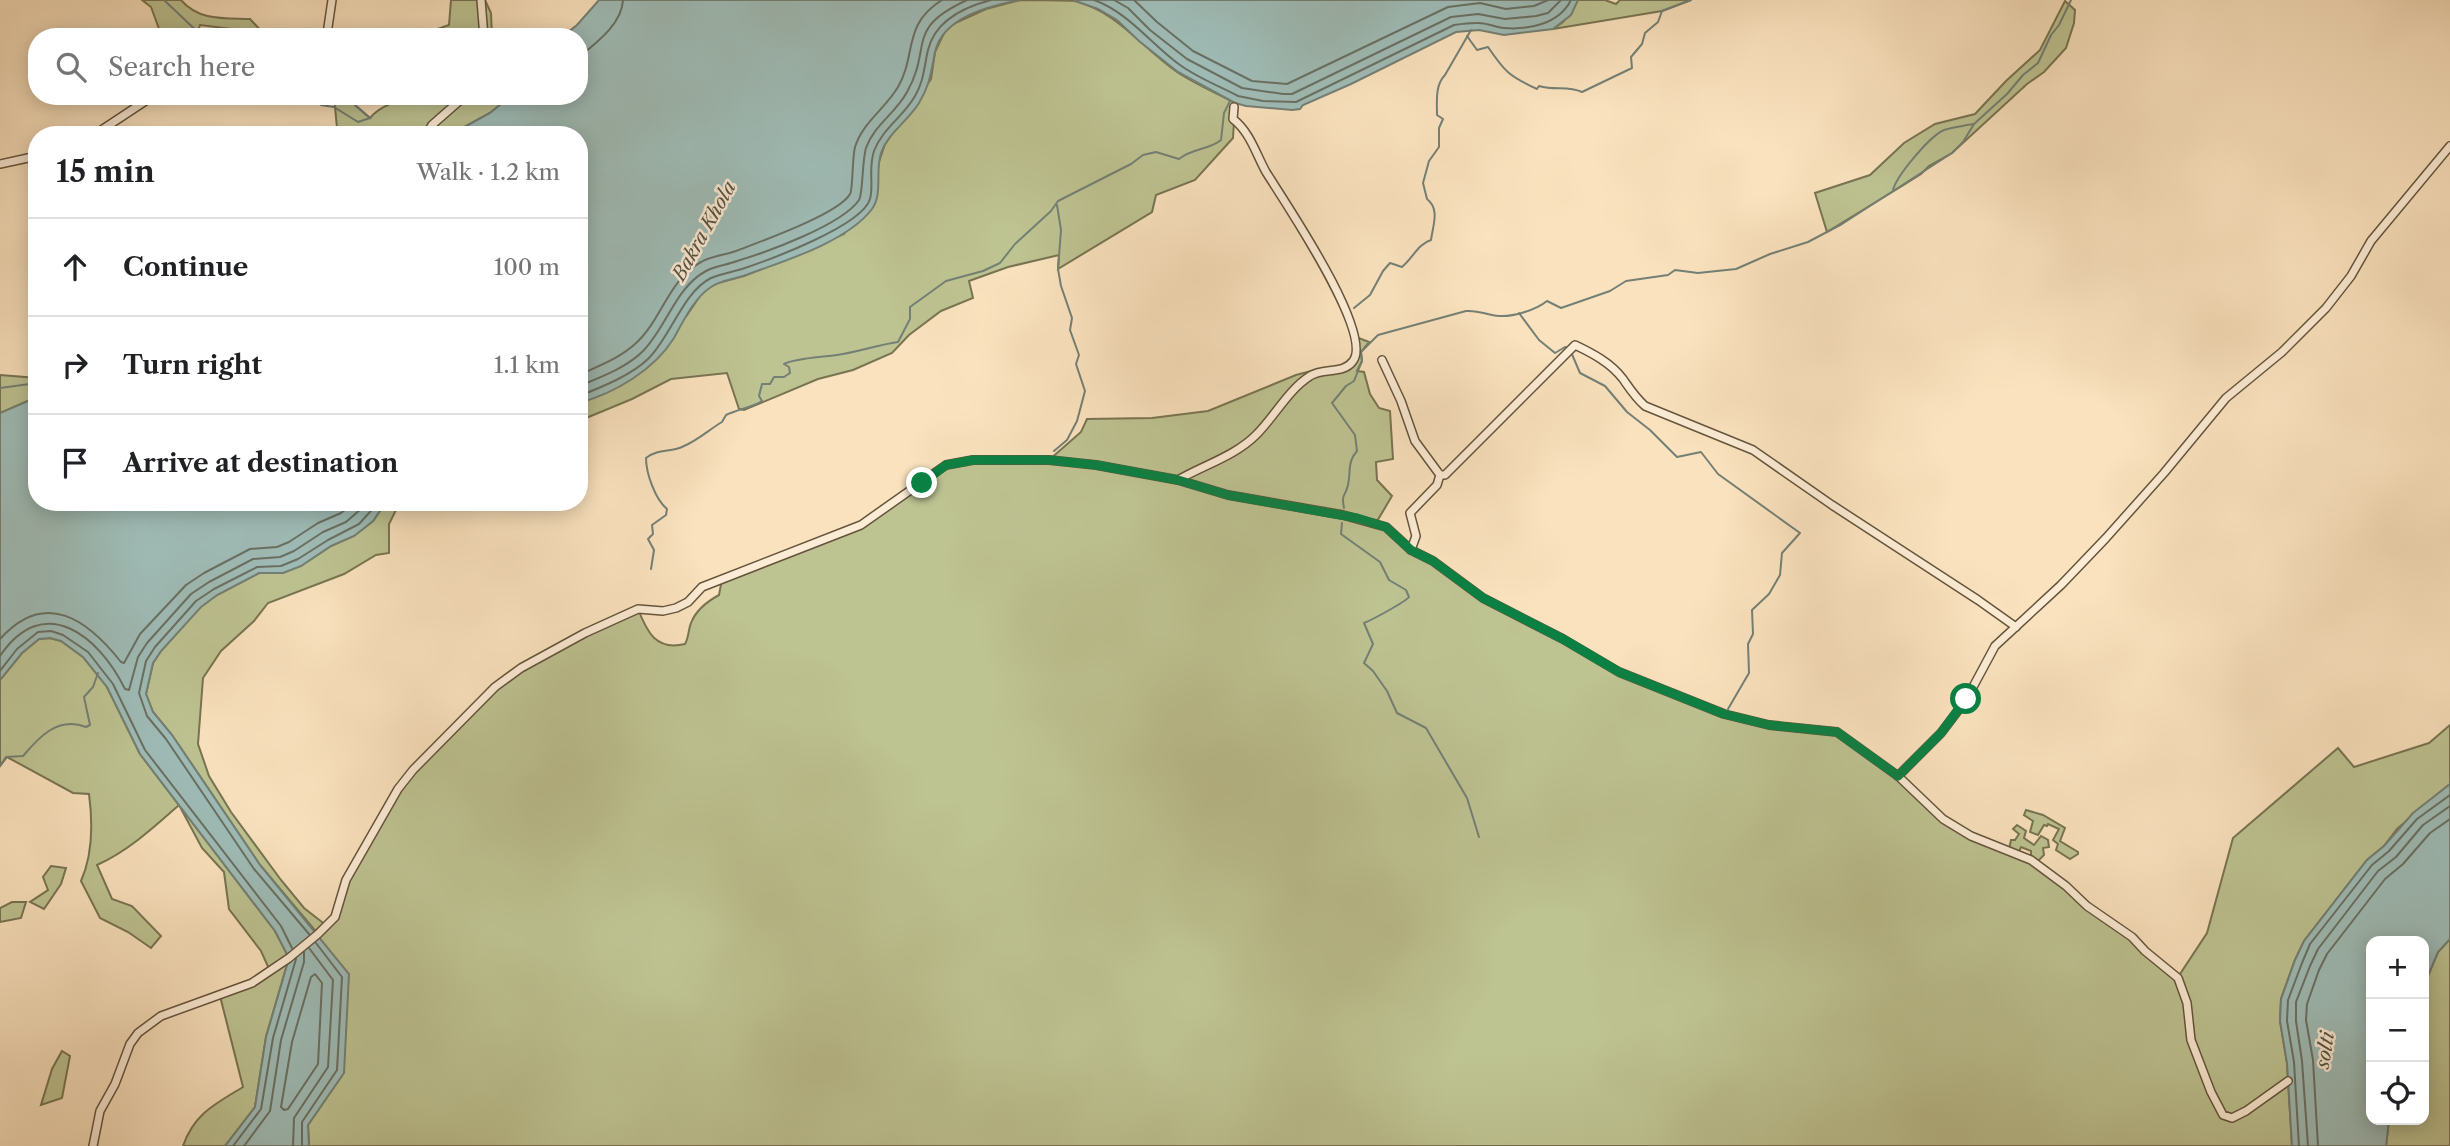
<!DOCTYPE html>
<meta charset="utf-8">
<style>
:root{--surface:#fff;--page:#f6f6f6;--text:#202124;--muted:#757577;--line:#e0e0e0}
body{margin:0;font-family:"Libre Caslon Text",serif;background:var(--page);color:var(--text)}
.controls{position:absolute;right:21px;bottom:21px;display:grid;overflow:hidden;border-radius:14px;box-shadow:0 4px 18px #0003}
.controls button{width:63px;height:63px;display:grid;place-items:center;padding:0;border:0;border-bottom:2px solid var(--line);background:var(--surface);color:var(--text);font:35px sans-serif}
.stop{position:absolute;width:21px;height:21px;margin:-16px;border:5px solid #0b8043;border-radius:50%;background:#fff}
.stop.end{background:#0b8043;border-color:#fff;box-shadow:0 2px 7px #0008}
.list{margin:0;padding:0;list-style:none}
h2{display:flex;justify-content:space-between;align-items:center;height:91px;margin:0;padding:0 28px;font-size:30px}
h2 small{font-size:23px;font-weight:400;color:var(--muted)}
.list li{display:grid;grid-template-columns:46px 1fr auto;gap:21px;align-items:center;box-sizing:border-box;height:98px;padding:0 28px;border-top:2px solid var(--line)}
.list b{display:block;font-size:26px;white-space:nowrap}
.list em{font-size:23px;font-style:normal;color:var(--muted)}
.icon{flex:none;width:38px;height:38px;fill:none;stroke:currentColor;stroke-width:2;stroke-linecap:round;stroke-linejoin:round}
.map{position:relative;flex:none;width:2450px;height:1146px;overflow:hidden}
.search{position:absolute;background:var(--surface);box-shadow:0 4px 18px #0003;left:28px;top:28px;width:560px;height:77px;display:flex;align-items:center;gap:18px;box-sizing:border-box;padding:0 24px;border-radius:28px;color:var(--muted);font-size:26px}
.panel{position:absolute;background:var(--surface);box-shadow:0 4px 18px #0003;left:28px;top:126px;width:560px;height:385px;border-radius:28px}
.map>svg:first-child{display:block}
.green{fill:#bec392;stroke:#787452;stroke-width:2}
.water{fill:#9fbdb8;stroke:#748075;stroke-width:2}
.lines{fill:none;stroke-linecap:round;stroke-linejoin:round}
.shore{stroke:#697064;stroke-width:2}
.stream{stroke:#748075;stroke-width:2}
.minor-casing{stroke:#65543c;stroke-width:10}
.minor{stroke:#fcecd5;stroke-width:7}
.route{stroke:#0b8043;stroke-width:9}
.labels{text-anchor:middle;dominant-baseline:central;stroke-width:5;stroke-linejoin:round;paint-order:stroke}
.water-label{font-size:19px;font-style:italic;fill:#535243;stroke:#fcecd5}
</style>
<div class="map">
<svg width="2450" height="1146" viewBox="0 0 2450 1146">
<rect width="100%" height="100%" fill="#fae2be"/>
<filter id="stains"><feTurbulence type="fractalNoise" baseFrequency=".00286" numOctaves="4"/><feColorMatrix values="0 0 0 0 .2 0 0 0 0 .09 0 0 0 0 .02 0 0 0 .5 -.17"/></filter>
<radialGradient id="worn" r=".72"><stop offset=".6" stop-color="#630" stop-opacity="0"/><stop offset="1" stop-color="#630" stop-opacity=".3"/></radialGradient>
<g class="green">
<path d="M142 0H181C199 21 224 18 250 19L263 33 200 25 196 37H162L151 7Z"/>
<path d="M451 0H485L491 13 492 37H415L449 25Z"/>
<path d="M1020 0C1037 0 1059 0 1075 1 1118 12 1142 48 1177 72 1195 84 1216 93 1235 103L1233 138 1195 180 1156 195 1152 212 1058 269 1059 255 1008 267 969 281 973 298 941 311 909 335 892 353 853 370 818 379 744 410 739 409 727 373 671 379 632 399 579 421V403L620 385 687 315 702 293 714 284 744 276 844 234 877 176 878 165 885 144 931 79 935 52 945 31 953 24 986 9Z"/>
<path d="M1578 0H1605L1616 4 1620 0H1691L1662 11 1553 29 1563 22Z"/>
<path d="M2065 1 2075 10 2074 23 2066 48 2044 72 2027 84 1952 153 1929 166 1921 174 1902 186 1827 232 1815 193 1870 175 1904 143 1935 124 1975 114 2006 81 2040 50Z"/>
<path d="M334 96H354L355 105 370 118C395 87 473 96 511 96L490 113 450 135H333L337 128Z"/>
<path d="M1356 337 1369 342 1361 352 1362 361 1357 371 1364 372 1370 394 1379 408 1390 411 1393 459 1376 462 1377 480 1392 496 1376 523 1483 598 1619 672 1746 720 1837 732 1862 749 1943 819 1971 836 2031 860 2178 977 2207 933 2233 838 2338 748 2354 767 2429 743 2450 725V784L2397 829 2384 846 2367 860 2304 941 2295 960 2281 999 2280 1021 2287 1063 2292 1146H309L308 1125 344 1072 318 934 260 865 172 735 153 712 146 694 153 663 161 651 199 608 217 595 259 573H283L310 560 331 546 354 536 373 521 386 502H400L389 524V553L376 555 344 574 268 603 254 621 221 651 203 678 198 744 209 776 231 812 281 880 304 908 327 926 335 917 346 880 398 789 507 677 638 609C647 632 656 651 685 644 689 637 688 630 691 623 696 610 708 601 719 595L722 579 861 525 946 465 973 460H1049L1081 432 1087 419 1152 418 1208 411 1296 375 1311 371 1324 374 1352 362Z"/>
<path d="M0 375 37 378V397L0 413Z"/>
<path d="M50 638 61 641 83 657 107 687 140 754 275 931 289 958 266 1037 255 1107 225 1146H183C194 1114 215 1104 243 1087L220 996 270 971 261 951 229 909 224 872 202 848 179 805C153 828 128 851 97 865L112 899 132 906 161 936 151 948 128 932 100 918 81 881C93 854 93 824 89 794L73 793 7 757 0 766V680L22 653 39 639Z"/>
<path d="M2026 810 2043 815 2065 828 2060 841 2078 852V854L2070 859 2056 850 2058 844 2053 840 2059 829 2048 824 2047 826 2044 825 2038 835 2030 832 2033 821 2024 815Z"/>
<path d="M2017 825 2026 831 2024 838 2034 845 2041 836 2048 840 2049 847 2043 848 2044 855 2038 861 2031 857V851L2021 847 2019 852 2009 849 2011 840H2015L2019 834 2013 829Z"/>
<path d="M51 866 66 868 61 884 44 909 30 902 48 890 43 877Z"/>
<path d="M12 902H26L21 918 0 922V908Z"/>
<path d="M2450 939V1146H2386L2389 1120H2424V985L2438 952Z"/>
<path d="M62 1051 70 1056 62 1098 41 1105 52 1069Z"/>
</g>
<g class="water">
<path d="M599 0H1020C989 6 943 17 935 52 931 72 930 85 919 103 908 121 888 133 881 153 875 171 883 194 872 209 847 242 784 261 746 275 735 279 721 280 711 287 694 298 684 320 674 338 654 370 615 393 579 403V135H450L490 113 511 96H579V37H562L577 25Z"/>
<path d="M1073 0H1578L1571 15 1553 29 1504 35 1479 30 1456 32 1351 84 1303 105 1300 109 1292 110 1246 106 1235 103 1178 72 1139 41 1117 20 1098 9Z"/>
<path d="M37 397V502H386L373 521 354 536 331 546 301 566 283 573H259L217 595 201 607 161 651 153 663 146 694 153 712 172 735 260 865 349 974 344 1073 308 1125 309 1146H225L255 1107 266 1037 289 958 275 931 140 754 107 687 83 657 61 641 50 638 39 639 22 653 0 680V413Z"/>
<path d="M2450 784V939L2438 952 2424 985V941H2371V1120H2389L2386 1146H2292L2287 1063 2280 1021 2281 999 2295 960 2304 941 2367 860 2384 846 2413 813Z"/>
</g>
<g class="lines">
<g class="shore">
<path d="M1094 0C1128 12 1151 44 1180 65 1198 78 1219 86 1238 96L1263 101 1296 102 1454 25C1461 24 1469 23 1476 23 1486 22 1494 27 1504 28 1529 30 1559 24 1571 0"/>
<path d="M1114 0 1128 8 1150 30 1187 59 1242 88 1283 94H1292L1451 17 1478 14 1505 19 1536 16 1548 13 1561 0"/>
<path d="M1134 0 1157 22 1193 51 1252 81 1287 84 1448 7 1480 3 1506 9 1534 6 1548 0"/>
<path d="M579 57C596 43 622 24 623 0"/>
<path d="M579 375C598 366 620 358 635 344 662 320 668 280 701 262 711 256 725 255 736 251 759 242 839 214 850 194 853 190 852 159 855 147 863 122 885 109 898 87 917 54 902 25 942 0"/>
<path d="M579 386C601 377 628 367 644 350 667 326 676 287 706 271 715 266 727 265 737 261 767 252 842 225 859 200 863 194 862 161 866 148 874 125 896 113 907 92 933 46 904 29 967 0"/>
<path d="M579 396C602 387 632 375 649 358 671 336 683 292 711 278 720 274 732 272 742 269 769 260 862 226 870 199 874 185 868 169 874 151 882 129 904 116 915 96 924 81 924 67 928 50 935 21 964 7 991 0"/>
<path d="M0 639C45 589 87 619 121 662L124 663 140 634 186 585 204 573 250 549 277 547 289 542 318 523 341 513 355 502"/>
<path d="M0 656C44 591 99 636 125 689L129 690 138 657 147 643 191 594 209 582 253 559 280 557 294 551 323 532 346 522 369 502"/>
<path d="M0 671 17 649 38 632 51 631 63 635 88 652 113 684 145 750 281 926 292 948"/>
<path d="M309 934 254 869 166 739 147 716 139 693 146 661 155 647 196 601 214 589 257 567 281 566 298 559 328 540 359 524 379 502"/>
<path d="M315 974 322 983 318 1064 288 1109 284 1110 281 1107 292 1042 311 977Z"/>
<path d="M233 1146 261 1109 273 1038 296 959"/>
<path d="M244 1146 270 1111 281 1040 304 962V952"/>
<path d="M293 1146 294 1118 328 1067 333 980 309 948"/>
<path d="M302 1146V1122L337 1070 342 977 316 943"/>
<path d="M2299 1146 2294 1062 2287 1021 2288 1000 2302 963 2310 944 2372 865 2389 851 2417 819 2450 795"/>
<path d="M2308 1146 2302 1061 2296 1021V1002L2310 966 2318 949 2378 871 2396 857 2423 825 2450 806"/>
<path d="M2318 1146 2313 1060 2306 1020 2307 1004 2319 970 2327 954 2385 879 2403 864 2430 833 2450 819"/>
</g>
<g class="stream">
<path d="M164 0 203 37"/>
<path d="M1467 36 1477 50 1488 47C1505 72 1509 76 1537 89L1539 86C1556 91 1567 85 1582 92L1632 68 1631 57 1642 44 1645 33 1658 22 1662 11 1691 0"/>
<path d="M445 37H464"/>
<path d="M308 96 321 105 334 107 358 122 370 118 355 105 354 96"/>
<path d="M1893 190C1897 175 1930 136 1944 130 1953 127 1964 126 1973 124"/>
<path d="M1354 308 1370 295 1383 271 1390 263 1402 267C1413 258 1418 244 1431 240 1433 225 1440 209 1427 199L1423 183 1429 161 1439 147V128L1443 119 1437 115C1437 101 1435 85 1445 75L1471 30"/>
<path d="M1519 313 1539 340 1555 353 1565 347 1567 348"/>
<path d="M1571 352 1580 373 1605 386 1627 412 1650 430 1677 457 1701 452 1718 474 1800 533 1782 553 1780 575 1769 594 1752 610 1753 634 1748 644 1749 673 1728 709"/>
<path d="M0 388 37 383"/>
<path d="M1054 451 1067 440 1077 421 1085 391 1076 364 1079 355 1070 330 1072 318 1061 286 1058 269 1061 230 1057 205"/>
<path d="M1344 508C1341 493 1345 498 1348 485 1351 472 1347 462 1357 451L1355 435 1332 403 1346 386 1354 381 1362 361 1361 352 1378 335 1466 311C1479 310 1487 315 1499 316 1513 317 1536 310 1547 301L1561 308 1610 291 1626 281 1668 275 1675 270 1698 273 1736 269 1770 254 1808 242 1842 224 1952 153 1963 142 1974 124 2007 94 2023 75 2038 63 2051 35 2059 25 2071 0"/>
<path d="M1342 523 1341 534 1380 562 1389 580 1406 590 1409 597C1405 602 1372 620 1364 623L1373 644 1364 663 1373 671 1387 691 1397 713 1426 728 1467 798 1479 837"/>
<path d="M651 569 654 550 648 539 653 534 652 525 666 515 667 509C655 499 646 473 646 458 659 448 671 453 684 446 698 440 710 429 722 422L726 415C738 409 751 408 762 401L759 396 762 384H770L774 377H784L790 373 789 367 784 364C795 358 823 357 837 355 858 352 877 345 898 342L910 319V307L946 281 983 271 1000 263 1015 244 1051 211 1058 201 1131 164 1143 155 1156 152 1179 159C1192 148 1209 150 1221 140L1224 113 1230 101"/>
<path d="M0 766 6 757 23 756C39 737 58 716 86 727L90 725 84 697 93 687 98 673"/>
</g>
<defs>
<g id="minor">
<path d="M481 0 484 37"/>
<path d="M323 37 327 34 332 0"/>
<path d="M94 135 153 96"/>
<path d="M426 135 432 125 465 96"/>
<path d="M0 164 37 156"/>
<path d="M1382 360 1401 401 1415 441 1440 475 1437 485 1410 513 1416 536 1411 550"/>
<path d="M1440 475H1445L1575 345C1592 353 1611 363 1623 379 1630 389 1635 397 1645 406L1753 450 1832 505 1978 600 2016 627"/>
<path d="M1178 480C1204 465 1235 456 1256 435 1275 416 1288 390 1310 376 1323 367 1343 375 1353 361 1374 333 1284 201 1266 172 1256 154 1250 132 1233 119L1234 107"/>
<path d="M1898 776 1941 733 1966 700 1995 646 2061 585 2106 538 2164 473 2226 398 2282 352 2326 308 2351 276 2371 241 2450 146"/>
<path d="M93 1146 100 1111 115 1084 130 1044 138 1033 161 1016 252 983 289 958 318 934 335 917 346 880 398 789 413 770 495 687 521 668 585 633 638 609 663 611 676 608 688 602 702 587 861 525 946 465 973 460H1049L1096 465 1178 480 1228 495 1343 515 1386 527 1411 550 1433 561 1483 598 1563 639 1619 672 1724 714 1769 725 1837 732 1898 776 1943 819 1971 836 2031 860 2066 886 2087 906 2132 937 2145 951 2178 978 2187 1003 2191 1040 2211 1092 2223 1115 2232 1118 2246 1111 2288 1081"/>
</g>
</defs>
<use href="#minor" class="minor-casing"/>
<use href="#minor" class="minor"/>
</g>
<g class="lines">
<path class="route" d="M922 483 946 465 973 460H1049L1096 465 1178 480 1228 495 1357 518 1386 527 1411 550 1433 561 1483 598 1563 639 1619 672 1724 714 1769 725 1837 732 1898 776 1941 733 1966 699"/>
</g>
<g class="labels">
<g class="water-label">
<text transform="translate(704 231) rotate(-61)">Bakra Khola</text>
<text transform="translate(2325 1050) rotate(-81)">solti</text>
</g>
</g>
<rect width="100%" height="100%" filter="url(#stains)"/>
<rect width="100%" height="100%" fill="url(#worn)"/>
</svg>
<div class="controls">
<button>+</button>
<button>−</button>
<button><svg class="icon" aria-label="locate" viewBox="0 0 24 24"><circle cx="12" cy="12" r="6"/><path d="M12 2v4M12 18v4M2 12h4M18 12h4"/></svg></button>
</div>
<div class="stop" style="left:1966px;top:699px"></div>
<div class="stop end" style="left:922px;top:483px"></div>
<div class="search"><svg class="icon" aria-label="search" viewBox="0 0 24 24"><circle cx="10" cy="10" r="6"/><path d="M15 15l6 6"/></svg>Search here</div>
<section class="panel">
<h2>15 min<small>Walk · 1.2 km</small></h2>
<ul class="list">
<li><svg class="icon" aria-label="ahead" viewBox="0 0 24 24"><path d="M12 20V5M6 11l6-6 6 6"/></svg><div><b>Continue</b></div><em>100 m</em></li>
<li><svg class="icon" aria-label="right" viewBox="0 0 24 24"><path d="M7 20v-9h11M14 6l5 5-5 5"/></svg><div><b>Turn right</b></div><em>1.1 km</em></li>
<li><svg class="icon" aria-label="arrive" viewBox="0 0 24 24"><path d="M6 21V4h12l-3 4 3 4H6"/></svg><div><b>Arrive at destination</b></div></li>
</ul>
</section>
</div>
